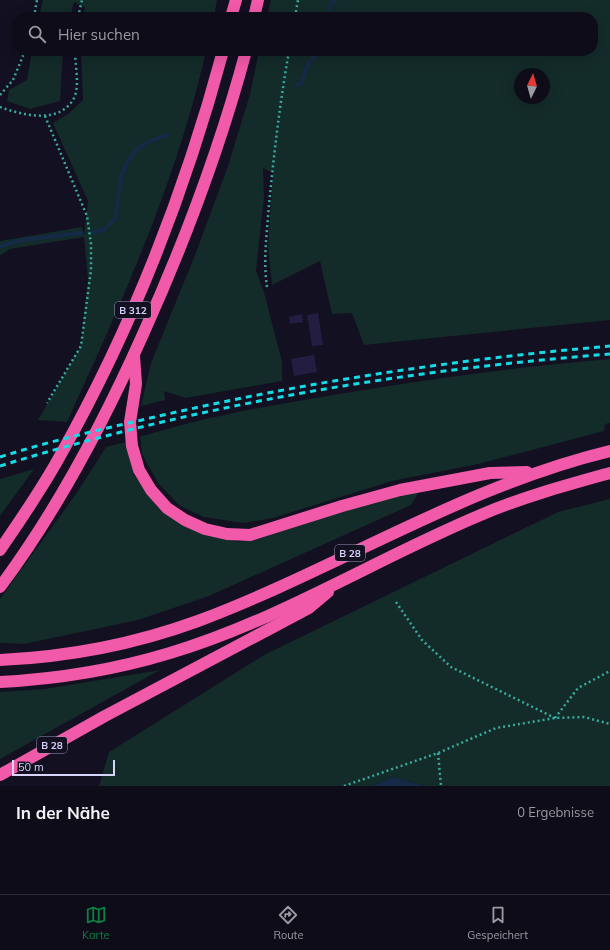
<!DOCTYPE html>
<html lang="de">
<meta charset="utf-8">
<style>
:root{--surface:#0e0c19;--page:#171522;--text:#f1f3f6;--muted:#9b9ba2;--line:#2e2c38;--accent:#0b8043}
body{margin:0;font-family:Mulish,sans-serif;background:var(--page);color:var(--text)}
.compass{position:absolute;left:514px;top:68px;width:36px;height:36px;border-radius:50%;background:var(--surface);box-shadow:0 4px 16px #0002;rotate:5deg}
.scale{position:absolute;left:12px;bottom:10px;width:103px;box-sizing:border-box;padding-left:4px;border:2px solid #d6d4fb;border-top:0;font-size:11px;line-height:14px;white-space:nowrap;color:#d6d4fb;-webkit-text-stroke:3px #121021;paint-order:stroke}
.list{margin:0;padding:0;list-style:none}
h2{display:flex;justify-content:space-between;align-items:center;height:52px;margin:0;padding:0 16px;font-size:17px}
h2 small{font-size:13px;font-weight:400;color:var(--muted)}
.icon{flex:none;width:22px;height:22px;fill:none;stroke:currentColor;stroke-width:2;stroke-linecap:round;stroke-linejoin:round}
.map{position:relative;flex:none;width:610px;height:786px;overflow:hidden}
.search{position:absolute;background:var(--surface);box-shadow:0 4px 16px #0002;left:12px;right:12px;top:12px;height:44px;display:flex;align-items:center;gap:10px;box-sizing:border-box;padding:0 14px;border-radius:16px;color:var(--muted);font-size:15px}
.sheet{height:108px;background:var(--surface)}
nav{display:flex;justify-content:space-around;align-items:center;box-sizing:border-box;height:56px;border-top:1px solid var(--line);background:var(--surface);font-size:11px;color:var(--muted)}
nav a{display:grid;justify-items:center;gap:2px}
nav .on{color:var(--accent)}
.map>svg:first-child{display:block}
.green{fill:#132b29;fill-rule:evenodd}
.water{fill:#142a47}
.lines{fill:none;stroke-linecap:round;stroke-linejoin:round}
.stream{stroke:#142a47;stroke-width:4}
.building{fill:#231d41}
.path{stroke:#39aa9e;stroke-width:2.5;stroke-dasharray:2 3;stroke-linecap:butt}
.highway{stroke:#f159a9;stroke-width:12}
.rail{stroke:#14dce7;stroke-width:3;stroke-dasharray:6 5;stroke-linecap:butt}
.labels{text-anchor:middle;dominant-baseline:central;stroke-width:3;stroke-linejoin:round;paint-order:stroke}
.shield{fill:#121021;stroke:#9b99ba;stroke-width:1}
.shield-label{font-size:10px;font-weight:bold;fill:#d6d4fb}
</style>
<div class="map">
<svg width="610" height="786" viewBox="0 0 610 786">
<rect width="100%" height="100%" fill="#121021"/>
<g class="green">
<path d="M43 0H217L214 17H83L85 7 74 2 70 17H39Z"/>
<path d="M271 0H610V320L364 345 352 313 332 314 320 261 272 285 268 247 273 173 263 168 264 197 256 271 264 292 282 362V381L186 398 164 391 165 400 141 406 151 363 195 255 228 166 250 94 259 51H593V17H267ZM520 74H544V98H520Z"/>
<path d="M32 51H63L60 101 30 109 7 101 9 90 27 80Z"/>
<path d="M81 51H206C177 180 122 302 67 422L38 420 81 345 88 279 84 237 10 249 0 255V241L82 227 84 235 88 201 53 123 68 114 83 100Z"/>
<path d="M610 359V423L605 424 604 431 478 464 392 481 273 518 243 523 204 517 180 506 158 483 142 454 140 437C209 415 280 404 351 392 437 378 523 366 610 359Z"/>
<path d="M126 442 134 475 160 510 197 531 239 542 274 533 377 500 419 492 411 505 209 596 138 620 24 644 0 643V599L76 494 106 447Z"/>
<path d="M34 469 0 516V479Z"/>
<path d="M610 499V786H425L393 777 372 786H99L109 752 264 655 558 512Z"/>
<path d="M160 670 0 759V692L45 689Z"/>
</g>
<path class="water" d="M393 777 425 786H372Z"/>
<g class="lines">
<g class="stream">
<path d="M327 17 330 5 335 0"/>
<path d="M297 85 301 83 308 64 319 51"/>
<path d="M94 232 105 229 116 218C118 192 119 160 144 144 150 140 160 138 167 135"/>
<path d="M0 246 23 240 81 233"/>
</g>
</g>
<g class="building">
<path d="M318 313 323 345 312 346 307 315Z"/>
<path d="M302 314 303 322 290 324 289 317Z"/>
<path d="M314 355 317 372 294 376 291 359Z"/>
</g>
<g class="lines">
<g class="path">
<path d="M34 17 37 0"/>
<path d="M78 17 82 0"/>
<path d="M295 17 298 0"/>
<path d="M0 95 13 80 25 51"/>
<path d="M0 107C22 115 60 125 74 98 80 85 75 65 75 51"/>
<path d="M45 116 87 216 91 244V270L81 346 47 403"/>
<path d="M267 287C263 260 267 232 269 205 274 153 280 102 289 51"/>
<path d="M396 602 422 640 451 667 555 718"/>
<path d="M555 718 578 688 610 671"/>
<path d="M438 753 441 786"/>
<path d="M344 786 438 753 496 728 555 718 584 717 610 724"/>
</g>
<g class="highway">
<path d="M231 17 236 0"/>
<path d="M254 17 258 0"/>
<path d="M134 356 136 384 130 422 132 446 139 470 151 490 167 508 185 520 205 529 227 534 250 535 342 506 400 490 490 473 527 472"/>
<path d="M0 550C21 519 42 489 60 456 132 328 185 192 223 51"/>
<path d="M0 587C59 508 104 422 144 332 185 241 220 148 246 51"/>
<path d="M0 660C67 657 135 644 198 621 337 569 464 486 610 451"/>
<path d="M0 682C58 679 114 670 170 653 280 620 377 558 483 514 523 497 567 485 610 473"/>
<path d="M0 775 105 716 309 608 328 592"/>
</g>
<g class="rail">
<path d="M0 457C47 442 94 431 142 420 298 383 450 360 610 346"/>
<path d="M0 466C197 405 404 370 610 354"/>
</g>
</g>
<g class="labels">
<g class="shield">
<rect x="115" y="302" width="36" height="16" rx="3"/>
<rect x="335" y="545" width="30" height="16" rx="3"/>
<rect x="37" y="737" width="30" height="16" rx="3"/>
</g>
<g class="shield-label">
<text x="133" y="310">B 312</text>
<text x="350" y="553">B 28</text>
<text x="52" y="745">B 28</text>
</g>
</g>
</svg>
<svg class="compass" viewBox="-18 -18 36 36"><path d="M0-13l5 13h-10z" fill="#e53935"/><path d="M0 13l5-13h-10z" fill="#9b9ba2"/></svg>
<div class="scale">50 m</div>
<div class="search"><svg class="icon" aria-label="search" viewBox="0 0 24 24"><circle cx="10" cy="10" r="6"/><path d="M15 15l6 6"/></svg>Hier suchen</div>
</div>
<section class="sheet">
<h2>In der Nähe<small>0 Ergebnisse</small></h2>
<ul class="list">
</ul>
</section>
<nav>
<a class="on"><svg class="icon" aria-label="map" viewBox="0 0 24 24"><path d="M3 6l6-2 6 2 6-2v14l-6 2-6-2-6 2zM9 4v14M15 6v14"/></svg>Karte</a>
<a><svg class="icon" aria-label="directions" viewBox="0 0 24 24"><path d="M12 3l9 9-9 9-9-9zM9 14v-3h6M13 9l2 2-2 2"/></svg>Route</a>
<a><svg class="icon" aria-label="saved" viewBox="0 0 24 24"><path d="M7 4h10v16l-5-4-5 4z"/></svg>Gespeichert</a>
</nav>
